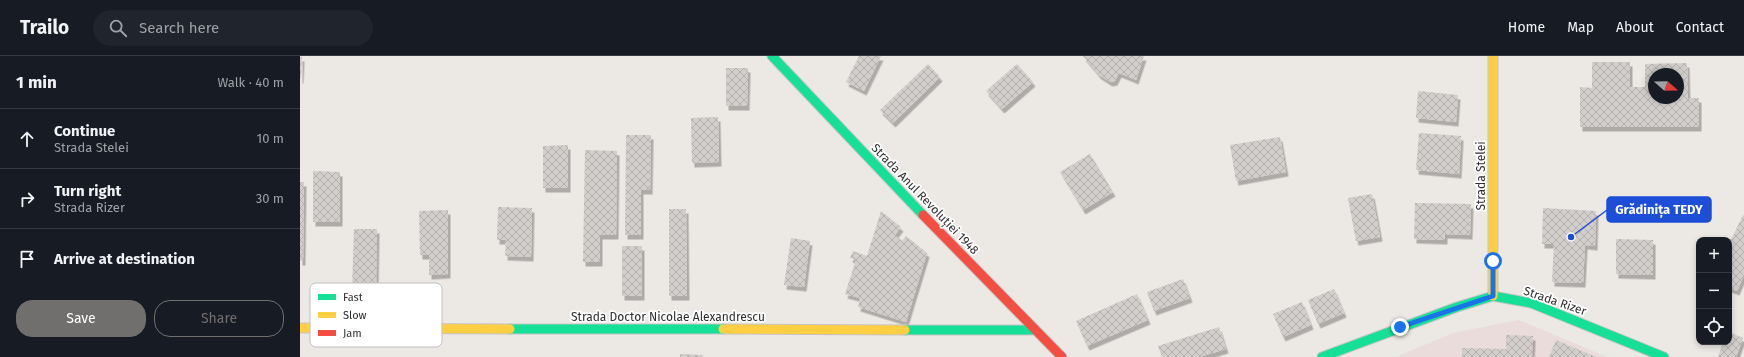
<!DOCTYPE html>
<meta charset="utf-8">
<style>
:root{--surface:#171b24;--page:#20242c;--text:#f1f3f6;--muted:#9ea1a6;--line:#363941;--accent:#706f6e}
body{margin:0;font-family:"Fira Sans",sans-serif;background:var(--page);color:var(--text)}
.controls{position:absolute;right:12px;bottom:12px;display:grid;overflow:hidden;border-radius:8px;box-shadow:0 2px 6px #0003}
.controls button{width:36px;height:36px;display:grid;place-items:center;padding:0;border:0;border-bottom:1px solid var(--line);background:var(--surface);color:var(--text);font:20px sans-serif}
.compass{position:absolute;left:1348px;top:12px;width:36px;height:36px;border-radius:50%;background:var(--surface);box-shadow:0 2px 6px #0003;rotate:110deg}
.stop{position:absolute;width:12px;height:12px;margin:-9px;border:3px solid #1a73e8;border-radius:50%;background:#fff}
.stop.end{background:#1a73e8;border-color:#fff;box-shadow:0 1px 4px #0008}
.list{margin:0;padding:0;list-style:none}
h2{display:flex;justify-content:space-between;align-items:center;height:52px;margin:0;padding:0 16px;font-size:17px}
h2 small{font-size:13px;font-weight:400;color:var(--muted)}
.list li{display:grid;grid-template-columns:26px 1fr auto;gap:12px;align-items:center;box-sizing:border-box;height:60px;padding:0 16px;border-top:1px solid var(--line)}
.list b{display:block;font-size:15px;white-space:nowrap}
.list p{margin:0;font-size:13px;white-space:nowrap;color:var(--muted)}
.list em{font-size:13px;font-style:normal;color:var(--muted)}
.actions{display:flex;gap:8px;padding:12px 16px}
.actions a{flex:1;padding:9px 0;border:1px solid var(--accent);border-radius:16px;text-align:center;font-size:14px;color:var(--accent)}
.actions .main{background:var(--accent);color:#fff}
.icon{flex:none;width:22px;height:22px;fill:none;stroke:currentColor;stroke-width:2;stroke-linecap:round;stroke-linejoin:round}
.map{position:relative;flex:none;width:1444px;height:301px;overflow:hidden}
header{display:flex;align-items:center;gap:24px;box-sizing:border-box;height:56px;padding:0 20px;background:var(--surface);border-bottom:1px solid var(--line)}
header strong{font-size:19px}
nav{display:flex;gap:22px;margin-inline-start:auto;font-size:14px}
.search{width:280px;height:36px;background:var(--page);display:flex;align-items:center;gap:10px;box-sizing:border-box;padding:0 14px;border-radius:22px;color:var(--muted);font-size:15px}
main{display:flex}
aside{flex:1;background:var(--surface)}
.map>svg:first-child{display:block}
.medical{fill:#e9dcdb}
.building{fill:url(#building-cross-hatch);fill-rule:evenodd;filter:url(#shadow)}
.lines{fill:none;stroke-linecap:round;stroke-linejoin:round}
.fast-casing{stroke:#c5c4c5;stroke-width:11}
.slow-casing{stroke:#c5c4c5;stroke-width:11}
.jam-casing{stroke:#c5c4c5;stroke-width:11}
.fast{stroke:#16e098;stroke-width:9}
.slow{stroke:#ffcf43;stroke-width:9}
.jam{stroke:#f24e42;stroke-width:9}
.route{stroke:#1a73e8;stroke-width:5}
.labels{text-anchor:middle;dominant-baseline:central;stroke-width:3.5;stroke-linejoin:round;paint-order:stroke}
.street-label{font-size:12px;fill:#2e2e2e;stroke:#fff}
.key{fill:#fff;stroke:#c0c0c0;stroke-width:1}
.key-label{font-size:11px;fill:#2e2e2e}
.leader{fill:none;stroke:#1d4ed8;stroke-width:1.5}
.callout-dot{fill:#1d4ed8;stroke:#fff;stroke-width:1.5}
.callout{fill:#1d4ed8;stroke:#1d4ed8;stroke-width:1.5}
.callout-label{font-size:13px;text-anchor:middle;font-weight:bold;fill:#fff}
</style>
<header>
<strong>Trailo</strong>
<div class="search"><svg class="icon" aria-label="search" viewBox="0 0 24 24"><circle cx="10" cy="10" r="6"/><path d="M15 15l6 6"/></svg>Search here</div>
<nav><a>Home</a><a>Map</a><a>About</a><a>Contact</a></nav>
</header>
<main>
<aside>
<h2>1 min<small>Walk · 40 m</small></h2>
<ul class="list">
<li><svg class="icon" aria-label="ahead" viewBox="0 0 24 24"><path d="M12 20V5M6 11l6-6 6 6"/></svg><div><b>Continue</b><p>Strada Stelei</p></div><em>10 m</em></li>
<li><svg class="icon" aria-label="right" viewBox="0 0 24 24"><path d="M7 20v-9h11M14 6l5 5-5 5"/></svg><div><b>Turn right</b><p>Strada Rizer</p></div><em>30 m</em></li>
<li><svg class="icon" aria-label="arrive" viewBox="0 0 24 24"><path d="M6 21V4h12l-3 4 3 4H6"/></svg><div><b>Arrive at destination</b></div></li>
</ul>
<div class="actions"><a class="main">Save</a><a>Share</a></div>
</aside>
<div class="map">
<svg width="1444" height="301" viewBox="0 0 1444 301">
<defs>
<pattern id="building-cross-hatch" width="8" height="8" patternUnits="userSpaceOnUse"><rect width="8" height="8" fill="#d1cecb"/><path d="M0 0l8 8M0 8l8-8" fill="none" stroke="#b4b1af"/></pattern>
<filter id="shadow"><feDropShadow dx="2.5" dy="4.5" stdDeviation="0" flood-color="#0004"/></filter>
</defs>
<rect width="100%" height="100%" fill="#ece8e4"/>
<path class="medical" d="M1219 264 1307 301H1096L1153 277Z"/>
<g class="building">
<path d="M559 0H581L564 35 546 26Z"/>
<path d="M783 0H844L836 24 819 17 815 25 810 26 799 19Z"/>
<path d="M0 1H2L1 23H0Z"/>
<path d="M1292 6H1330V31H1345V8L1387 7 1388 42H1399V71H1280V31L1292 32ZM1354 18H1378V42H1354Z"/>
<path d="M628 8 640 21 593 67 580 54Z"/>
<path d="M717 8 733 26 702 53 686 35Z"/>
<path d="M426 12H448L447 50H426Z"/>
<path d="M1118 35 1158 39 1156 66 1116 62Z"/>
<path d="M418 61 419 106 392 107 391 62Z"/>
<path d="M1119 77 1161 80 1159 118 1116 114Z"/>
<path d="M326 79H351L350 134H341V179H325Z"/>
<path d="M980 81 986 116 936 125 930 89Z"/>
<path d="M268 89V132H243V90Z"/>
<path d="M285 94 317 95 316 179H300V206H283Z"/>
<path d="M790 98 813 136 783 154 760 116Z"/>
<path d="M13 115 40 116V166H13Z"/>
<path d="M0 126H4L3 205H0Z"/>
<path d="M1072 138 1080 181 1056 185 1048 142Z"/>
<path d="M1115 147 1171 148 1170 179 1145 178V184L1114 183Z"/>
<path d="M198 151 232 152 231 201 205 200 206 184H197Z"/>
<path d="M1243 152 1296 155 1295 190 1285 189 1283 227 1252 226 1254 188H1242Z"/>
<path d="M369 153H386L387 240H369Z"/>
<path d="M148 154V218L129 219V199H120L119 155Z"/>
<path d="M581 155 601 171 595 179 602 185 606 180 627 197 606 266 558 251 560 242 545 238 556 204 550 202 553 195 567 200Z"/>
<path d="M1443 159 1444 160V219L1437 235 1429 232V188Z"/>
<path d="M54 173H77L76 233H52Z"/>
<path d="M491 182 510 185 504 231 484 229Z"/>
<path d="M1316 183 1353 184V219L1316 218Z"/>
<rect x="322" y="190" width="20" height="50"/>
<path d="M883 223 890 242 854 255 847 236Z"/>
<path d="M1034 233 1044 257 1018 268 1008 244Z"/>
<path d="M837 238 848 264 787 290 776 265Z"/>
<path d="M1002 246 1011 269 983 281 973 258Z"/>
<path d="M919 271 926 293 899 301H862L858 290Z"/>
<path d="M1429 276 1443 282 1436 301H1418L1423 286H1429Z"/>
<path d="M1206 279 1233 280 1232 301H1162V292L1206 293Z"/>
<path d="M1256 284 1296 301H1249Z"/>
<path d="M380 298 403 299V301H380Z"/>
</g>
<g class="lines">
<defs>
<g id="fast">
<path d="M472 0 623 159"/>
<path d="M210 273H423"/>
<path d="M605 274H735"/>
<path d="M1022 301 1157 251 1193 240 1231 247 1364 301"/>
</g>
<g id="slow">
<path d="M1193 0V240"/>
<path d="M0 272 210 273"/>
<path d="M423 273 605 274"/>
</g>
<path id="jam" d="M623 159 762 301"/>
</defs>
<use href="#fast" class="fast-casing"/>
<use href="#slow" class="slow-casing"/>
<use href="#jam" class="jam-casing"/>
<use href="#fast" class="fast"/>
<use href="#slow" class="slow"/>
<use href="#jam" class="jam"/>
</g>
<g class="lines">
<path class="route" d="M1100 271 1193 240V205"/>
</g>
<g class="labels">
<g class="street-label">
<text transform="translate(1181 120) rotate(-90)">Strada Stelei</text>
<text transform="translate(625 143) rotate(46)">Strada Anul Revoluției 1948</text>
<text transform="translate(1255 245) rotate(19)">Strada Rizer</text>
<text x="368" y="261">Strada Doctor Nicolae Alexandrescu</text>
</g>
</g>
<rect x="10" y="227" width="132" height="64" rx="6" class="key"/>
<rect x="18" y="238" width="18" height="6" fill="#16e098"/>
<rect x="18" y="256" width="18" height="6" fill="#ffcf43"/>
<rect x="18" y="274" width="18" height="6" fill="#f24e42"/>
<g class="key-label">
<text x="43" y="245">Fast</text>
<text x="43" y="263">Slow</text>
<text x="43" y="281">Jam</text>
</g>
<path class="leader" d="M1271 181L1307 154"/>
<circle class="callout-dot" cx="1271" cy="181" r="4"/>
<rect class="callout" x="1307" y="141" width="104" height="25" rx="4"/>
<g class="callout-label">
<text x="1359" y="158">Grădinița TEDY</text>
</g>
</svg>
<div class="controls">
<button>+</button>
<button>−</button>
<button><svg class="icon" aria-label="locate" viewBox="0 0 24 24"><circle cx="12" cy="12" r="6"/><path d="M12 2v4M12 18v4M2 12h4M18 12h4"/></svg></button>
</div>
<svg class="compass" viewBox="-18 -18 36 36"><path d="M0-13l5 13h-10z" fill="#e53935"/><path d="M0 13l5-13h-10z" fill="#9ea1a6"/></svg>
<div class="stop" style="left:1193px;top:205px"></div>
<div class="stop end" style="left:1100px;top:271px"></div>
</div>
</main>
